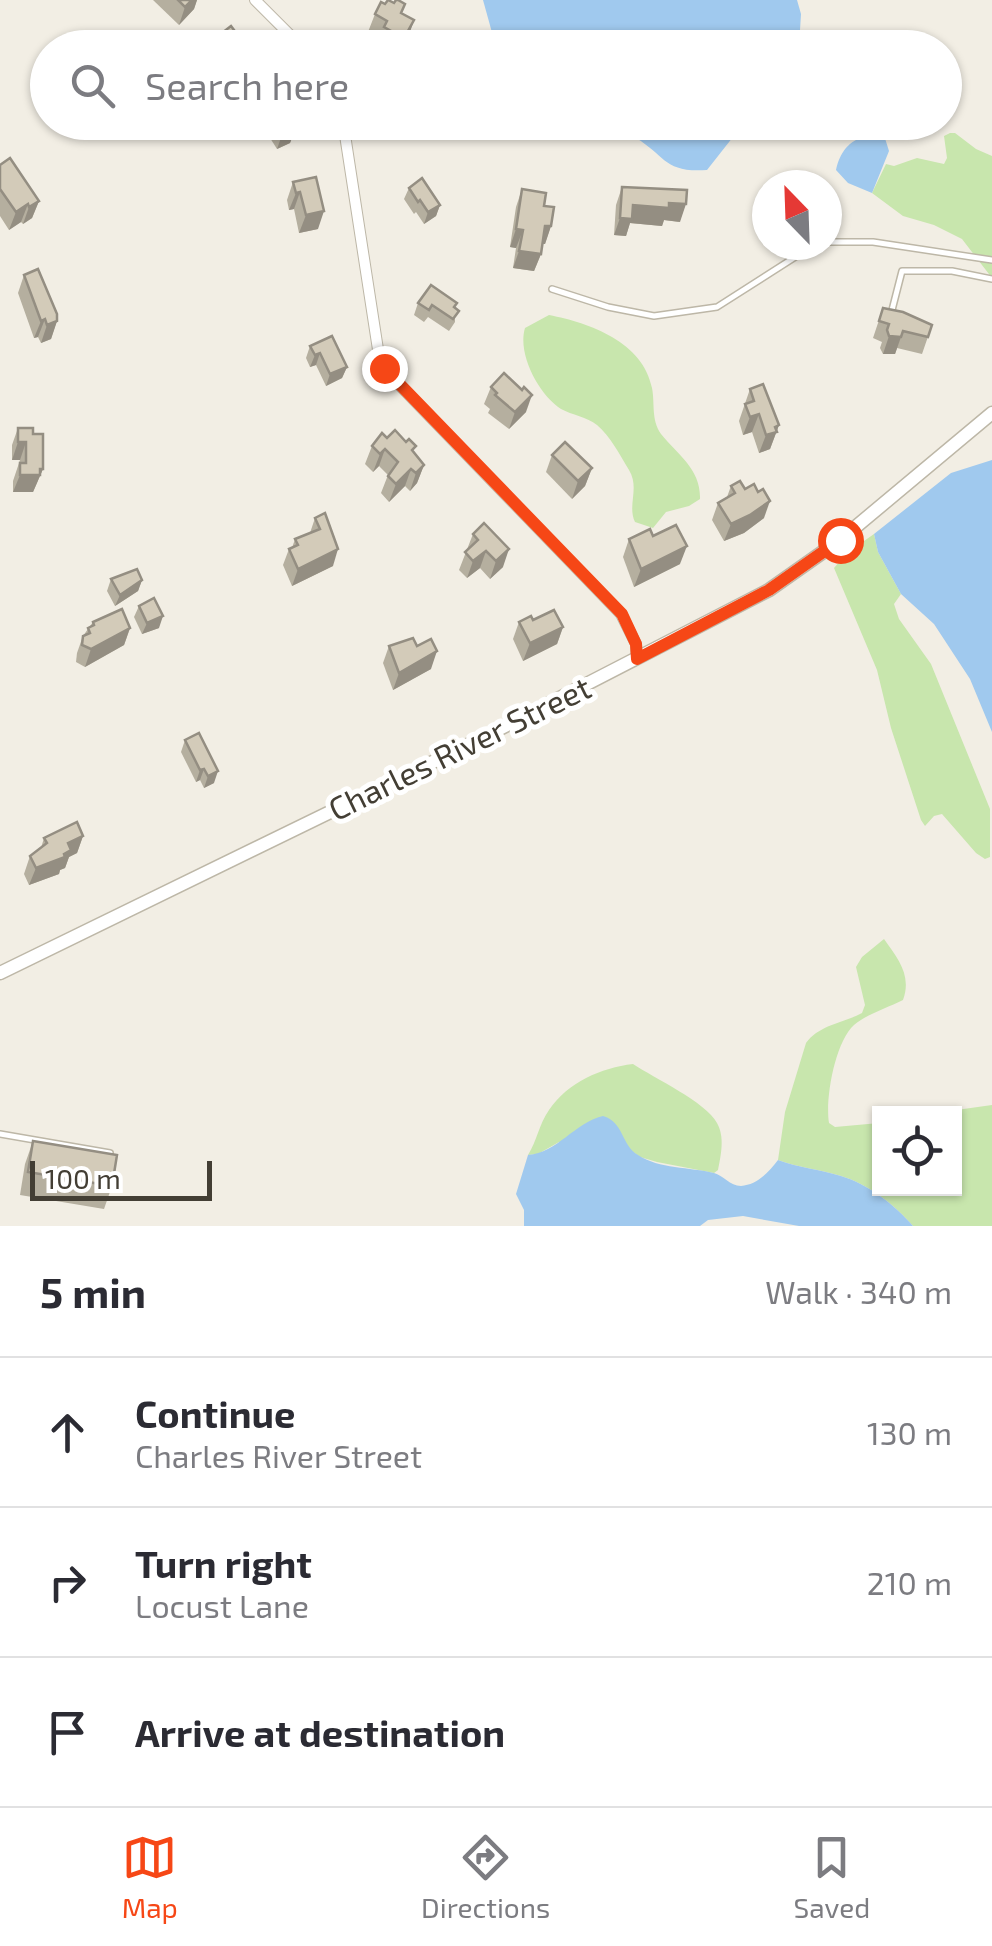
<!DOCTYPE html>
<meta charset="utf-8">
<style>
:root{--surface:#fff;--page:#f2f2f3;--text:#2b2b33;--muted:#7c7c81;--line:#e1e1e2;--accent:#f64716}
body{margin:0;font-family:"Exo 2",sans-serif;background:var(--page);color:var(--text)}
.controls{position:absolute;right:30px;bottom:30px;display:grid;overflow:hidden;border-radius:0px;box-shadow:0 2px 8px #0004}
.controls button{width:90px;height:90px;display:grid;place-items:center;padding:0;border:0;border-bottom:2px solid var(--line);background:var(--surface);color:var(--text);font:50px sans-serif}
.compass{position:absolute;left:752px;top:170px;width:90px;height:90px;border-radius:50%;background:var(--surface);box-shadow:0 2px 8px #0004;rotate:337deg}
.scale{position:absolute;left:30px;bottom:25px;width:182px;box-sizing:border-box;padding-left:10px;border:5px solid #433e34;border-top:0;font-size:28px;line-height:35px;white-space:nowrap;color:#433e34;-webkit-text-stroke:8px #fff;paint-order:stroke}
.stop{position:absolute;width:30px;height:30px;margin:-22px;border:8px solid #f64716;border-radius:50%;background:#fff}
.stop.end{background:#f64716;border-color:#fff;box-shadow:0 2px 10px #0008}
.list{margin:0;padding:0;list-style:none}
h2{display:flex;justify-content:space-between;align-items:center;height:130px;margin:0;padding:0 40px;font-size:42px}
h2 small{font-size:32px;font-weight:400;color:var(--muted)}
.list li{display:grid;grid-template-columns:65px 1fr auto;gap:30px;align-items:center;box-sizing:border-box;height:150px;padding:0 40px;border-top:2px solid var(--line)}
.list b{display:block;font-size:38px;white-space:nowrap}
.list p{margin:0;font-size:32px;white-space:nowrap;color:var(--muted)}
.list em{font-size:32px;font-style:normal;color:var(--muted)}
.icon{flex:none;width:55px;height:55px;fill:none;stroke:currentColor;stroke-width:2;stroke-linecap:round;stroke-linejoin:round}
.map{position:relative;flex:none;width:992px;height:1226px;overflow:hidden}
.search{position:absolute;background:var(--surface);box-shadow:0 2px 8px #0004;left:30px;right:30px;top:30px;height:110px;display:flex;align-items:center;gap:25px;box-sizing:border-box;padding:0 35px;border-radius:55px;color:var(--muted);font-size:38px}
.sheet{height:580px;background:var(--surface)}
nav{display:flex;justify-content:space-around;align-items:center;box-sizing:border-box;height:140px;border-top:2px solid var(--line);background:var(--surface);font-size:28px;color:var(--muted)}
nav a{display:grid;justify-items:center;gap:5px}
nav .on{color:var(--accent)}
.map>svg:first-child{display:block}
.green{fill:#c8e6ad}
.water{fill:#a0c9ee}
.lines{fill:none;stroke-linecap:round;stroke-linejoin:round}
.service-casing{stroke:#bdb7a7;stroke-width:8}
.minor-casing{stroke:#bdb7a7;stroke-width:12}
.tertiary-casing{stroke:#bdb7a7;stroke-width:15}
.service{stroke:#fff;stroke-width:5}
.minor{stroke:#fff;stroke-width:10}
.tertiary{stroke:#fff;stroke-width:12}
.wall{fill:#b5af9f}
.shaded-wall{fill:#948e82}
.building{fill:#d3cbb9;stroke:#948e82;stroke-width:2.5}
.route{stroke:#f64716;stroke-width:12}
.labels{text-anchor:middle;dominant-baseline:central;stroke-width:10;stroke-linejoin:round;paint-order:stroke}
.street-label{font-size:32px;fill:#433e34;stroke:#fff}
</style>
<div class="map">
<svg width="992" height="1226" viewBox="0 0 992 1226">
<rect width="100%" height="100%" fill="#f2eee4"/>
<g class="green">
<path d="M950 133H955L976 149 992 156V278L962 239 934 225 903 216 872 193 886 164 894 166 917 158 944 164 947 158 944 136Z"/>
<path d="M549 315C590 323 643 342 652 388 655 403 651 420 661 434 678 455 701 469 700 499L689 506 666 512 653 528 635 522C627 505 640 488 629 470 620 455 610 436 597 425 587 417 572 415 561 409 539 395 517 354 525 328Z"/>
<path d="M874 534 878 552 901 594 894 604 899 619 931 664 990 809V857L985 859 976 853 942 814 934 816 925 826 921 820 891 728 877 670 834 568 847 553Z"/>
<path d="M884 939C898 959 912 975 903 1000 887 1008 867 1014 854 1025 835 1042 825 1099 829 1123L835 1127 879 1123 880 1188H954V1114L935 1113 992 1105V1226H913C895 1205 868 1184 841 1176 819 1169 800 1168 778 1160L785 1112 806 1043C819 1025 843 1023 862 1013L865 1005 856 967 862 957Z"/>
<path d="M633 1064C654 1078 706 1102 717 1123 725 1137 721 1155 718 1170L714 1173 657 1162 640 1157 629 1149 559 1142 538 1154 528 1155C537 1141 539 1124 549 1110 568 1082 601 1068 633 1064Z"/>
</g>
<g class="water">
<path d="M483 0H797L801 14 799 47H496Z"/>
<path d="M606 123H744L707 170C664 173 666 156 636 138 626 132 616 128 606 123Z"/>
<path d="M865 123H886L883 132 889 151 872 193 848 183 836 170C840 152 849 140 867 136Z"/>
<path d="M992 460V732L970 679 934 624 901 594 878 552 874 534 951 473Z"/>
<path d="M603 1116C624 1122 621 1145 638 1155 659 1169 690 1167 714 1173 723 1175 730 1186 741 1186 757 1185 769 1172 778 1160 800 1168 819 1169 841 1176 868 1184 895 1205 913 1226H799L743 1216 708 1220 700 1226H524V1210L516 1194 528 1155C557 1153 574 1123 603 1116Z"/>
</g>
<g class="lines">
<defs>
<g id="service">
<path d="M827 242H873L992 260"/>
<path d="M552 289 608 307 654 316 717 307 814 245"/>
<path d="M891 314 902 271H952L992 279"/>
<path d="M0 1134 110 1153"/>
</g>
<g id="minor">
<path d="M255 0 303 48"/>
<path d="M343 122 379 356 383 368 621 614 636 644 637 659"/>
</g>
<path id="tertiary" d="M0 973 480 739 769 590 840 540 992 413"/>
</defs>
<use href="#service" class="service-casing"/>
<use href="#minor" class="minor-casing"/>
<use href="#tertiary" class="tertiary-casing"/>
<use href="#service" class="service"/>
<use href="#minor" class="minor"/>
<use href="#tertiary" class="tertiary"/>
</g>
<g class="wall">
<path d="M153 0H197L194 9 179 25Z"/>
<path d="M402 13 408 38 402 48H383L378 44 380 38 368 32 375 14Z"/>
<path d="M260 122H295L297 125 290 143 277 149Z"/>
<path d="M0 165 39 201 32 218 23 224 21 222 9 230 0 216Z"/>
<path d="M316 177 318 229 299 233 294 209 289 210 287 200 293 182Z"/>
<path d="M622 187 680 222 664 220 662 226 630 223 626 236 614 235 616 205Z"/>
<path d="M409 188 440 205 436 216 424 224 416 212 414 214 404 199Z"/>
<path d="M522 189 544 206 551 226 545 244H542L541 254 534 271 513 268 516 248 510 247 516 207Z"/>
<path d="M24 275 57 321 51 339 41 343 38 337 34 338 18 293Z"/>
<path d="M418 303H457L455 308V322L449 331 428 317 424 322 414 315Z"/>
<path d="M883 308 932 325 922 354 897 348 895 354H883L880 348 882 342 873 338Z"/>
<path d="M310 346 347 367 342 378 326 386 316 365 310 367 306 358Z"/>
<path d="M491 387 526 412 509 429 488 413 490 409 484 404Z"/>
<path d="M750 389 779 425 770 449 759 453 752 432 743 435 739 421Z"/>
<path d="M18 428 33 434 43 469 33 492H13V481L20 460H12V445Z"/>
<path d="M387 438 414 452 424 465 417 483 410 491 405 486 389 502 381 493 388 475 379 466 373 472 365 464 372 446Z"/>
<path d="M552 455 592 468 585 486 572 499 546 472Z"/>
<path d="M731 486 764 518 744 533 724 541 712 520 718 503 727 497Z"/>
<path d="M315 518 333 566 292 586 283 565 289 549 292 548 295 539 310 533Z"/>
<path d="M473 534 503 567 490 579 480 568 467 578 459 570Z"/>
<path d="M653 536 680 564 634 587 623 557 629 539Z"/>
<path d="M111 579 142 580 138 591 115 606 107 591Z"/>
<path d="M139 606 159 628 142 634 134 617Z"/>
<path d="M93 622 130 628 124 645 85 667 76 662 77 653 83 636Z"/>
<path d="M519 622 563 627 557 644 523 661 513 639Z"/>
<path d="M389 646H417L431 669 393 690 383 663Z"/>
<path d="M185 740 214 783 204 788 200 780 196 782 181 752Z"/>
<path d="M83 836 77 853 69 857 65 868 60 870 59 874 29 885 24 874 30 856 41 848 44 838Z"/>
<path d="M33 1141 112 1186 104 1209 20 1195 25 1164Z"/>
</g>
<g class="shaded-wall">
<path d="M192 0H197L194 9 179 25 185 7Z"/>
<path d="M414 20 408 38 401 48 404 38Z"/>
<path d="M297 125 290 143 277 149 283 132Z"/>
<path d="M300 192 294 209 289 210 296 193Z"/>
<path d="M39 201 32 218 23 224 29 207Z"/>
<path d="M669 203 686 204 680 222 664 220 662 226 630 223 626 236 614 235 620 218 633 205Z"/>
<path d="M28 204 21 222 9 230 16 212Z"/>
<path d="M440 205 436 216 424 224 428 212Z"/>
<path d="M324 211 318 229 299 233 306 215Z"/>
<path d="M545 226H551L545 244 538 243Z"/>
<path d="M516 229 523 230 516 248 510 247Z"/>
<path d="M519 251 541 254 534 271 513 268Z"/>
<path d="M45 319 38 337 34 338 41 321Z"/>
<path d="M57 321 51 339 41 343 47 325Z"/>
<path d="M889 336 901 337 895 354H883Z"/>
<path d="M320 353 316 365 310 367 315 355Z"/>
<path d="M347 367 342 378 326 386 330 374Z"/>
<path d="M532 395 526 412 509 429 515 412Z"/>
<path d="M759 414 752 432 743 435 750 417Z"/>
<path d="M779 425 770 449 759 453 766 435 775 427Z"/>
<path d="M18 442H26L20 460H12Z"/>
<path d="M385 449 379 466 373 472 380 454Z"/>
<path d="M424 465 417 483 410 491 416 473Z"/>
<path d="M592 468 585 486 572 499 578 481Z"/>
<path d="M40 469H43L33 492H13L20 475Z"/>
<path d="M411 469 405 486 389 502 396 484Z"/>
<path d="M770 501 764 518 744 533 724 541 731 524Z"/>
<path d="M687 546 680 564 634 587 641 569Z"/>
<path d="M338 549 333 566 292 586 298 569Z"/>
<path d="M509 549 503 567 490 579 496 561Z"/>
<path d="M486 551 480 568 467 578 473 561Z"/>
<path d="M142 580 138 591 115 606 120 595Z"/>
<path d="M163 616 159 628 142 634 147 623Z"/>
<path d="M563 627 557 644 523 661 530 643Z"/>
<path d="M130 628 124 645 85 667 91 649Z"/>
<path d="M437 651 431 669 393 690 399 673Z"/>
<path d="M204 769 200 780 196 782 200 770Z"/>
<path d="M218 771 214 783 204 788 208 776Z"/>
<path d="M83 836 77 853 69 857 65 868 60 870 59 874 29 885 36 868 68 843Z"/>
</g>
<g class="building">
<path d="M178 0H192L185 7Z"/>
<path d="M388 0 394 3 396 0H398L405 4 401 13 414 20 404 38 384 27 387 21 375 14 381 2 385 4Z"/>
<path d="M231 26 246 46 243 48H206L205 46Z"/>
<path d="M277 122H295L297 125 283 132Z"/>
<path d="M10 158 39 201 29 207 28 204 16 212 0 189V165Z"/>
<path d="M316 177 324 211 306 215 300 192 296 193 293 182Z"/>
<path d="M422 178 440 205 428 212 420 200 418 202 409 188Z"/>
<path d="M622 187 687 190 686 204 669 203V208L633 205 632 219 620 218Z"/>
<path d="M522 189 546 193 544 206 554 207 551 226H545L541 254 519 251 523 230 516 229Z"/>
<path d="M38 269 57 314V321L47 325 45 319 41 321 24 275Z"/>
<path d="M431 285 457 303 454 307 459 311 453 319 432 305 429 310 418 303Z"/>
<path d="M883 308 903 312 932 325 928 337 903 331 901 337 889 336 887 330 889 324 879 321Z"/>
<path d="M332 336 347 367 330 374 320 353 315 355 310 346Z"/>
<path d="M504 373 522 390 524 387 532 395 515 412 495 395 497 393 491 387Z"/>
<path d="M763 384 779 425 775 427 777 432 766 435 759 414 750 417 745 404 754 401 750 389Z"/>
<path d="M18 428H33V434H43V469H40V475H20V463H26V442H18Z"/>
<path d="M395 430 406 442 409 439 416 446 412 450 424 465 416 473 411 469 396 484 388 476 398 462 385 449 380 454 372 446 382 433 387 438Z"/>
<path d="M565 442 592 468 578 481 552 455Z"/>
<path d="M740 481 745 489 754 484 758 492 763 489 770 501 750 515 731 524 718 503 735 493 731 486Z"/>
<path d="M325 513 338 549 298 569 289 549 298 545 295 539 320 529 315 518Z"/>
<path d="M484 523 509 549 496 561 486 551 473 561 465 552 478 540 473 534Z"/>
<path d="M676 525 687 546 641 569 629 539 650 529 653 536Z"/>
<path d="M137 569 142 580 120 595 111 579Z"/>
<path d="M154 598 163 616 147 623 139 606Z"/>
<path d="M122 609 130 628 91 649 82 645 83 636 90 633 88 628 94 625 93 622Z"/>
<path d="M554 610 563 627 530 643 519 622 531 616 533 620Z"/>
<path d="M413 638 417 646 431 639 437 651 399 673 389 646Z"/>
<path d="M199 733 218 771 208 776 204 769 200 770 185 740Z"/>
<path d="M77 822 83 836 68 843 71 850 64 854 65 857 36 868 30 856 47 843 44 838Z"/>
<path d="M33 1141 117 1155 112 1186 28 1172Z"/>
</g>
<g class="lines">
<path class="route" d="M384 368 622 614 636 644 637 659 769 590 840 540"/>
</g>
<g class="labels">
<g class="street-label">
<text transform="translate(459 747) rotate(-26)">Charles River Street</text>
</g>
</g>
</svg>
<div class="controls">
<button><svg class="icon" aria-label="locate" viewBox="0 0 24 24"><circle cx="12" cy="12" r="6"/><path d="M12 2v4M12 18v4M2 12h4M18 12h4"/></svg></button>
</div>
<svg class="compass" viewBox="-18 -18 36 36"><path d="M0-13l5 13h-10z" fill="#e53935"/><path d="M0 13l5-13h-10z" fill="#7c7c81"/></svg>
<div class="scale">100 m</div>
<div class="stop" style="left:840px;top:540px"></div>
<div class="stop end" style="left:384px;top:368px"></div>
<div class="search"><svg class="icon" aria-label="search" viewBox="0 0 24 24"><circle cx="10" cy="10" r="6"/><path d="M15 15l6 6"/></svg>Search here</div>
</div>
<section class="sheet">
<h2>5 min<small>Walk · 340 m</small></h2>
<ul class="list">
<li><svg class="icon" aria-label="ahead" viewBox="0 0 24 24"><path d="M12 20V5M6 11l6-6 6 6"/></svg><div><b>Continue</b><p>Charles River Street</p></div><em>130 m</em></li>
<li><svg class="icon" aria-label="right" viewBox="0 0 24 24"><path d="M7 20v-9h11M14 6l5 5-5 5"/></svg><div><b>Turn right</b><p>Locust Lane</p></div><em>210 m</em></li>
<li><svg class="icon" aria-label="arrive" viewBox="0 0 24 24"><path d="M6 21V4h12l-3 4 3 4H6"/></svg><div><b>Arrive at destination</b></div></li>
</ul>
</section>
<nav>
<a class="on"><svg class="icon" aria-label="map" viewBox="0 0 24 24"><path d="M3 6l6-2 6 2 6-2v14l-6 2-6-2-6 2zM9 4v14M15 6v14"/></svg>Map</a>
<a><svg class="icon" aria-label="directions" viewBox="0 0 24 24"><path d="M12 3l9 9-9 9-9-9zM9 14v-3h6M13 9l2 2-2 2"/></svg>Directions</a>
<a><svg class="icon" aria-label="saved" viewBox="0 0 24 24"><path d="M7 4h10v16l-5-4-5 4z"/></svg>Saved</a>
</nav>
